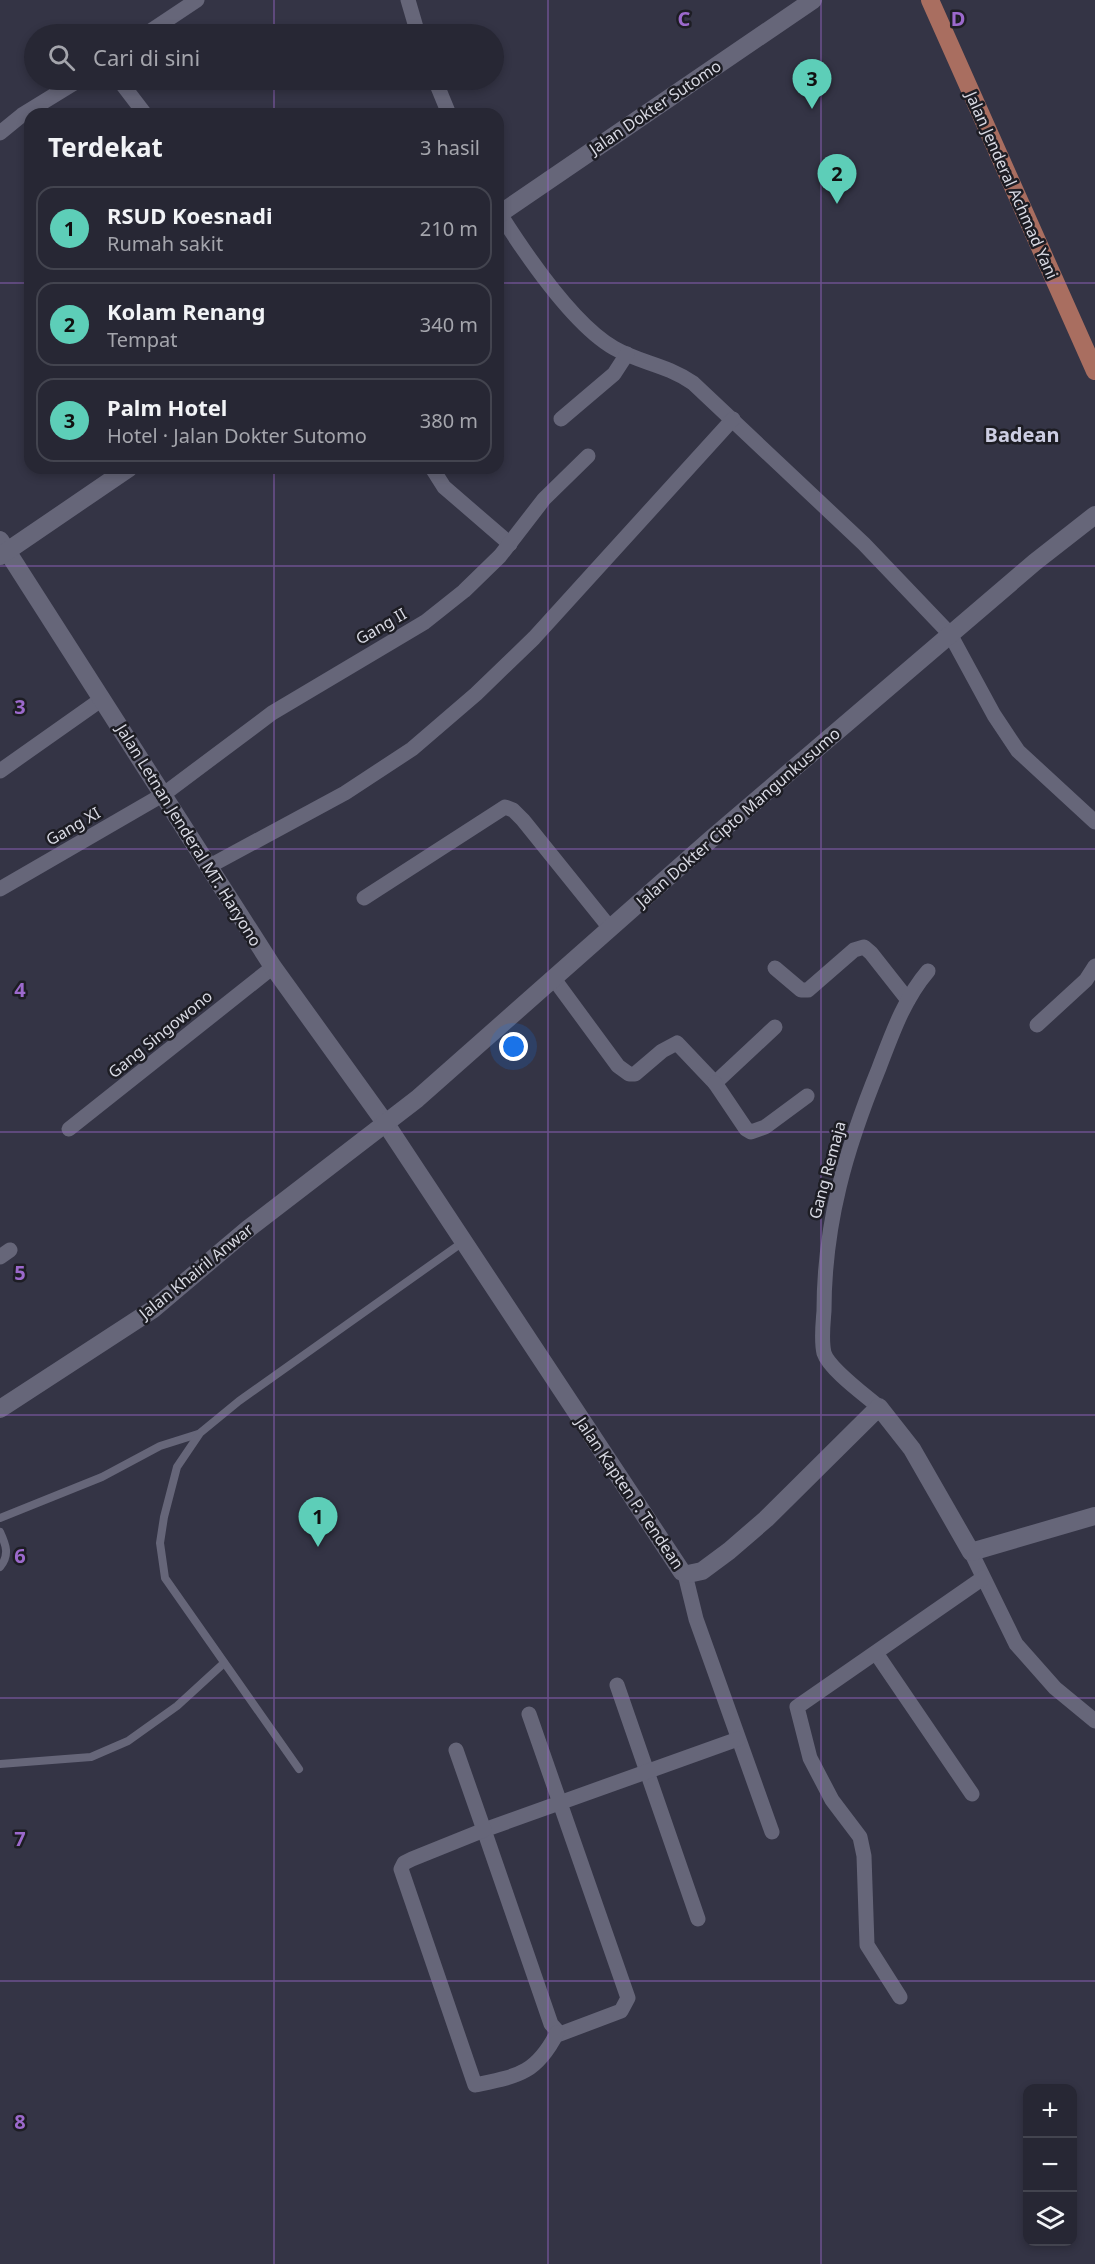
<!DOCTYPE html>
<html lang="id">
<meta charset="utf-8">
<style>
:root{--surface:#272734;--page:#333340;--text:#f1f3f6;--muted:#a4a5ac;--line:#43444f;--accent:#5dceb8}
body{margin:0;font-family:"Noto Sans",sans-serif;background:var(--page);color:var(--text)}
.controls{position:absolute;right:18px;bottom:18px;display:grid;overflow:hidden;border-radius:12px;box-shadow:0 3px 9px #0003}
.controls button{width:54px;height:54px;display:grid;place-items:center;padding:0;border:0;border-bottom:2px solid var(--line);background:var(--surface);color:var(--text);font:30px sans-serif}
.you{position:absolute;left:514px;top:1047px;width:21px;height:21px;margin:-15px;border:4px solid #fff;border-radius:50%;background:#1a73e8;box-shadow:0 0 0 9px #1a73e833}
.badge{display:grid;place-items:center;width:39px;height:39px;border-radius:50%;background:var(--accent);color:#111;font-size:20px;font-weight:700}
.pin{position:absolute;translate:-50% -50px;filter:drop-shadow(0 2px 3px #0008)}
.pin::after{content:'';position:absolute;top:32px;width:21px;height:18px;background:inherit;clip-path:polygon(0 0,100% 0,50% 100%)}
.list{margin:0;padding:0;list-style:none}
h2{display:flex;justify-content:space-between;align-items:center;height:78px;margin:0;padding:0 24px;font-size:26px}
h2 small{font-size:20px;font-weight:400;color:var(--muted)}
.list li{display:grid;grid-template-columns:39px 1fr auto;gap:18px;align-items:center;box-sizing:border-box;height:84px;margin:0 12px 12px;padding:0 12px;border:2px solid var(--line);border-radius:18px}
.list b{display:block;font-size:22px;white-space:nowrap}
.list p{margin:0;font-size:20px;white-space:nowrap;color:var(--muted)}
.list em{font-size:20px;font-style:normal;color:var(--muted)}
.icon{flex:none;width:33px;height:33px;fill:none;stroke:currentColor;stroke-width:2;stroke-linecap:round;stroke-linejoin:round}
.map{position:relative;flex:none;width:1095px;height:2264px;overflow:hidden}
.search{position:absolute;background:var(--surface);box-shadow:0 3px 9px #0003;left:24px;top:24px;width:480px;height:66px;display:flex;align-items:center;gap:15px;box-sizing:border-box;padding:0 21px;border-radius:33px;color:var(--muted);font-size:22px}
.panel{position:absolute;background:var(--surface);box-shadow:0 3px 9px #0003;left:24px;top:108px;width:480px;height:366px;border-radius:18px}
.map>svg:first-child{display:block}
.lines{fill:none;stroke-linecap:round;stroke-linejoin:round}
.lane{stroke:#666679;stroke-width:8}
.street{stroke:#666679;stroke-width:15}
.secondary{stroke:#666679;stroke-width:18}
.primary{stroke:#a96e60;stroke-width:18}
.grid{fill:none;stroke:#9c69cc;stroke-width:1.5;stroke-opacity:0.55}
.labels{text-anchor:middle;dominant-baseline:central;stroke-width:5;stroke-linejoin:round;paint-order:stroke}
.street-label{font-size:16px;fill:#d8d9e3;stroke:#1d1d24}
.quarter-label{font-size:20px;font-weight:bold;fill:#cccde2;stroke:#1d1d24}
.grid-label{font-size:20px;text-anchor:middle;font-weight:bold;fill:#9c69cc;stroke:#1d1d24;stroke-width:5;stroke-linejoin:round;paint-order:stroke}
</style>
<div class="map">
<svg width="1095" height="2264" viewBox="0 0 1095 2264">
<rect width="100%" height="100%" fill="#343445"/>
<g class="lines">
<g class="lane">
<path d="M0 1518 102 1477 160 1446 198 1434"/>
<path d="M0 1532C6 1545 10 1555 0 1567"/>
<path d="M0 1764 91 1757 128 1741 177 1706 224 1663"/>
<path d="M299 1769 165 1578 160 1543 164 1517 177 1467 200 1433 239 1401 463 1242"/>
</g>
<g class="street">
<path d="M408 0 418 34"/>
<path d="M146 34 197 0"/>
<path d="M119 80 145 114"/>
<path d="M435 80 449 114"/>
<path d="M0 133 22 115 79 80"/>
<path d="M498 211C524 252 572 324 614 348 640 363 665 364 693 383L864 544 950 634 994 715 1018 751 1095 822"/>
<path d="M561 419 614 374 627 354"/>
<path d="M432 468 444 487 510 544"/>
<path d="M0 771 102 699"/>
<path d="M208 867 345 793 412 749 476 694 534 638 733 419"/>
<path d="M0 889 164 794 272 713 425 622 464 591 500 556 544 499 588 456"/>
<path d="M364 898 505 807 513 810 523 820 610 928"/>
<path d="M775 968 801 990H808L854 950 864 947 871 953 908 1000"/>
<path d="M554 979 618 1066 629 1074H635L662 1051 677 1043 715 1083 775 1027"/>
<path d="M1037 1025 1086 980 1095 966"/>
<path d="M715 1083 746 1129 751 1132 765 1127 807 1096"/>
<path d="M69 1129 273 967"/>
<path d="M0 1257 10 1250"/>
<path d="M879 1407C865 1395 829 1369 824 1353 821 1340 823 1324 824 1311 824 1223 846 1149 879 1068 892 1034 904 999 928 971"/>
<path d="M971 1552 1016 1644 1055 1688 1095 1721"/>
<path d="M685 1574 696 1619 772 1832"/>
<path d="M876 1653 972 1794"/>
<path d="M617 1685 698 1919"/>
<path d="M529 1714 628 1998 621 2011 560 2034 551 2024 484 1830 738 1739"/>
<path d="M456 1750 484 1830 412 1859 404 1863 401 1869 475 2085C518 2076 536 2074 557 2033"/>
<path d="M900 1997 867 1945 864 1856 860 1837 832 1800 810 1758 797 1707 983 1578"/>
</g>
<g class="secondary">
<path d="M498 215 813 0"/>
<path d="M0 540 273 967 386 1124 682 1572 688 1574 702 1571 729 1551 766 1519 879 1407 912 1449 971 1552 1095 1516"/>
<path d="M0 556 129 468"/>
<path d="M0 1409 152 1310 248 1229 417 1099 710 840 1035 562 1095 515"/>
</g>
<path class="primary" d="M930 0 1095 371"/>
</g>
<path class="grid" d="M274 0V34M548 0V2264M821 0V2264M274 80V114M0 283H30M498 283H1095M274 468V2264M0 566H1095M0 849H1095M0 1132H1095M0 1415H1095M0 1698H1095M0 1981H1095"/>
<g class="labels">
<g class="street-label">
<text transform="translate(655 107) rotate(-34)">Jalan Dokter Sutomo</text>
<text transform="translate(1012 185) rotate(66)">Jalan Jenderal Achmad Yani</text>
<text transform="translate(381 626) rotate(-30)">Gang II</text>
<text transform="translate(738 817) rotate(-41)">Jalan Dokter Cipto Mangunkusumo</text>
<text transform="translate(73 826) rotate(-30)">Gang XI</text>
<text transform="translate(189 835) rotate(58)">Jalan Letnan Jenderal MT. Haryono</text>
<text transform="translate(160 1034) rotate(-39)">Gang Singowono</text>
<text transform="translate(827 1170) rotate(-75)">Gang Remaja</text>
<text transform="translate(196 1271) rotate(-39)">Jalan Khairil Anwar</text>
<text transform="translate(630 1493) rotate(56)">Jalan Kapten P. Tendean</text>
</g>
<g class="quarter-label">
<text x="1022" y="434">Badean</text>
</g>
</g>
<g class="grid-label">
<text x="684" y="26">C</text>
<text x="958" y="26">D</text>
<text x="20" y="714">3</text>
<text x="20" y="997">4</text>
<text x="20" y="1280">5</text>
<text x="20" y="1563">6</text>
<text x="20" y="1846">7</text>
<text x="20" y="2129">8</text>
</g>
</svg>
<div class="controls">
<button>+</button>
<button>−</button>
<button><svg class="icon" aria-label="layers" viewBox="0 0 24 24"><path d="M12 4l9 5-9 5-9-5zM3 14l9 5 9-5"/></svg></button>
</div>
<div class="you"></div>
<div class="pin badge" style="left:318px;top:1547px">1</div>
<div class="pin badge" style="left:837px;top:204px">2</div>
<div class="pin badge" style="left:812px;top:109px">3</div>
<div class="search"><svg class="icon" aria-label="search" viewBox="0 0 24 24"><circle cx="10" cy="10" r="6"/><path d="M15 15l6 6"/></svg>Cari di sini</div>
<section class="panel">
<h2>Terdekat<small>3 hasil</small></h2>
<ul class="list">
<li><span class="badge">1</span><div><b>RSUD Koesnadi</b><p>Rumah sakit</p></div><em>210 m</em></li>
<li><span class="badge">2</span><div><b>Kolam Renang</b><p>Tempat</p></div><em>340 m</em></li>
<li><span class="badge">3</span><div><b>Palm Hotel</b><p>Hotel · Jalan Dokter Sutomo</p></div><em>380 m</em></li>
</ul>
</section>
</div>
